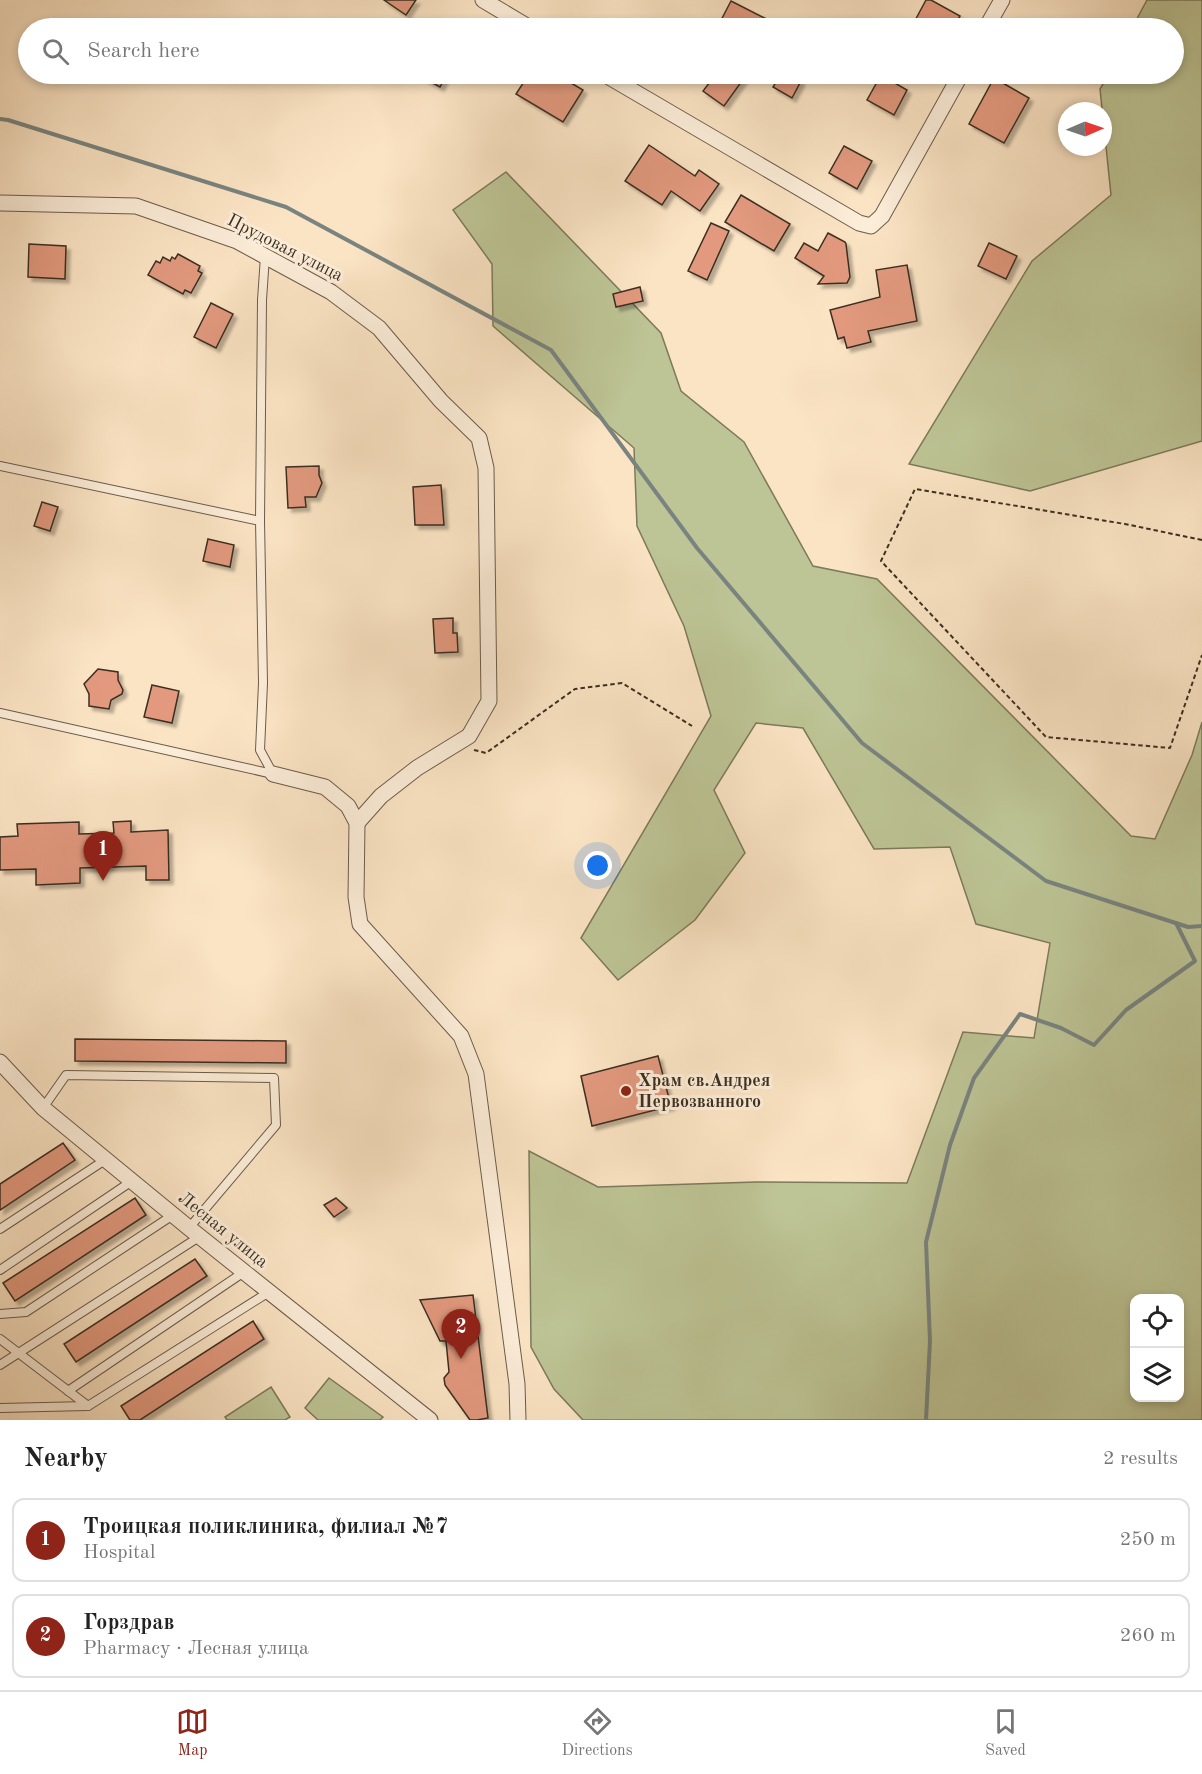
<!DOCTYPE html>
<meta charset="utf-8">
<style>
:root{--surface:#fff;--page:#f2f2f2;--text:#222;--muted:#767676;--line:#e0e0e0;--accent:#8f2418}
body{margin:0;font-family:"Old Standard TT",serif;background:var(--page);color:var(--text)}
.controls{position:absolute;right:18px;bottom:18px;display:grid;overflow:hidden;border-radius:12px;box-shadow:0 3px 9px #0003}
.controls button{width:54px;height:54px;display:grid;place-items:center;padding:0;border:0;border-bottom:2px solid var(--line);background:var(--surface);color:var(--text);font:30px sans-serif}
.compass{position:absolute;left:1058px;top:102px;width:54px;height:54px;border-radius:50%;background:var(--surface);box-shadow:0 3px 9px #0003;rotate:88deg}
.you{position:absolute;left:598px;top:866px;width:21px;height:21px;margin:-15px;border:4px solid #fff;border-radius:50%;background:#1a73e8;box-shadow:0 0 0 9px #1a73e833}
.badge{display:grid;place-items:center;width:39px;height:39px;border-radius:50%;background:var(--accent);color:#fff;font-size:20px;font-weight:700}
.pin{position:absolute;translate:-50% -50px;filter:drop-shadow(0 2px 3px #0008)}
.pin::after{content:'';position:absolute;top:32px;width:21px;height:18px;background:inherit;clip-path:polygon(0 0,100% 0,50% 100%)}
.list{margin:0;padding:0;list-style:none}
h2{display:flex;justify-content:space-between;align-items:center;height:78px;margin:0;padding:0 24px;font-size:26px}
h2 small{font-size:20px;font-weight:400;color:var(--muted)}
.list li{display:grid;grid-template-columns:39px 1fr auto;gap:18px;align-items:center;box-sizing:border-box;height:84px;margin:0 12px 12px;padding:0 12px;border:2px solid var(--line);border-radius:12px}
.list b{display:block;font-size:22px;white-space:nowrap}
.list p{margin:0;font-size:20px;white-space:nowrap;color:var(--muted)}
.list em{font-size:20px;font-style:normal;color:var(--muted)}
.icon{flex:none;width:33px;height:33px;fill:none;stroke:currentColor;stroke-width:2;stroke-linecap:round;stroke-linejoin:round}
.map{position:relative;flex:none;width:1202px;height:1420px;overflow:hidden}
.search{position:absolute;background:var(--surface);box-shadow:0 3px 9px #0003;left:18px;right:18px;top:18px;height:66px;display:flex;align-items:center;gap:15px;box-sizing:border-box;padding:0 21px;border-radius:33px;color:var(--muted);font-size:22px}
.sheet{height:270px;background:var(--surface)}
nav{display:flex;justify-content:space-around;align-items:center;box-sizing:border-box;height:84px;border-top:2px solid var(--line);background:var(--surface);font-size:16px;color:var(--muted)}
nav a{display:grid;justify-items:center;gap:3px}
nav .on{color:var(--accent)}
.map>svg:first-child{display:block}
.green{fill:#bdc495;stroke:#7c7a5b;stroke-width:1.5;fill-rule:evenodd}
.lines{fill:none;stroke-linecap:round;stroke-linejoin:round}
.stream{stroke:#798480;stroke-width:4}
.building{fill:#e2997e;stroke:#3b2f21;stroke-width:1.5;filter:url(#shadow)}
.service-casing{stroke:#6b5c4a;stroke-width:10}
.minor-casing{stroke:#6b5c4a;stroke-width:17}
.path{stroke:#3b2f21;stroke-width:2;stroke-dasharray:4.5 3;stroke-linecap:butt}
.service{stroke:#fcedd9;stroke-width:8}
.minor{stroke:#fcedd9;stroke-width:15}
.poi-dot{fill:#8f2418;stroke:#fcedd9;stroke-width:2}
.labels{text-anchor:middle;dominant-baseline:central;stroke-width:6;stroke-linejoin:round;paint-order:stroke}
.street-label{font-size:18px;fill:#3b2f21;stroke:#fcedd9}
.poi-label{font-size:18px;font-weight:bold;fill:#3b2f21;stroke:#fcedd9;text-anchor:start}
</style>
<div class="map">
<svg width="1202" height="1420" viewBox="0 0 1202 1420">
<defs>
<filter id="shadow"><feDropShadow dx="4" dy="4" stdDeviation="1.5" flood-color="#0004"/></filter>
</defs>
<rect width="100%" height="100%" fill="#fbe4c4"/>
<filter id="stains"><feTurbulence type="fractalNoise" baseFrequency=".00333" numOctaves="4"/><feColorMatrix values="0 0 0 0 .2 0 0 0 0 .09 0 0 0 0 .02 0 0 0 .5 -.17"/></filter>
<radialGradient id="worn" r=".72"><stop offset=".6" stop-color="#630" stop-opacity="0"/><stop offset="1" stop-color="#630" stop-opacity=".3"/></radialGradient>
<g class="green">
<path d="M1147 0H1202V441L1030 491 909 464 1032 261 1111 195 1100 89 1109 74H1174V28H1132Z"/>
<path d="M506 172 661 333 681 391 744 442 813 566 877 579 1131 836 1155 839 1192 755 1202 722V1420H583L554 1389 531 1347 529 1151 598 1187 756 1182 907 1183 963 1032 1034 1038 1050 943 976 924 950 847 874 849 803 728 756 723 714 790 745 853 695 920 618 980 581 938 711 716 684 626 637 526 634 448 493 326 492 264 453 210ZM1134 1298H1180V1398H1134Z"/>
<path d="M329 1378 383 1417 380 1420H318L305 1408Z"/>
<path d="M271 1387 290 1417 285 1420H227L225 1417Z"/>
</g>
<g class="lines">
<g class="stream">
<path d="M0 119 8 120 286 207 551 350 697 548 862 743 1046 881 1188 927 1202 926"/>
<path d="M926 1420 930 1341 926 1242 950 1145 974 1078 1020 1014 1061 1028 1094 1045 1126 1010 1195 961 1176 923"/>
</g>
</g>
<g class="building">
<path d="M384 0H416L406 15Z"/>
<path d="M926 0H931L960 16 953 28H911Z"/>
<path d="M731 1 784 28H717Z"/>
<path d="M416 74H447L440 87Z"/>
<path d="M529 74H556L583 90 563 122 516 94Z"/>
<path d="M716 74H747L724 106 703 91Z"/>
<path d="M781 74H788L801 81 792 98 773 87Z"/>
<path d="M881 75 907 90 894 115 867 100Z"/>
<path d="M994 78 1029 98 1004 143 969 124Z"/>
<path d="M649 145 695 176 699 170 719 184 700 211 671 191 662 205 625 181Z"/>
<path d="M844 146 872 161 857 189 829 173Z"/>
<path d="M741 195 790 224 774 251 725 222Z"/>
<path d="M711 223 729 231 707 280 688 271Z"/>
<path d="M828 233 845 242 846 244 850 277 847 283 818 284 824 276 795 258 804 243 818 251Z"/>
<path d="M989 243 1017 256 1006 279 978 266Z"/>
<path d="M29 244 66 246 65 279 28 277Z"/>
<path d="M178 254 200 266 198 271 202 273 191 293 185 290 183 294 148 275 156 261 160 263 163 257 170 261 172 257 175 259Z"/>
<path d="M907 265 917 321 868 331 871 342 847 348 844 337 838 339 830 310 880 297 876 270Z"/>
<path d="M640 287 643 301 616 307 613 294Z"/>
<path d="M211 303 233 314 216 348 194 337Z"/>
<path d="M319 466V475L322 483 316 497H305L306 507 288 508 286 467Z"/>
<path d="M441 485 444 525H415L413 487Z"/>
<path d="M42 502 58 507 50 531 34 526Z"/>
<path d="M208 539 234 545 230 567 203 561Z"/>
<path d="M453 618V633H457L458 652 435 653 433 619Z"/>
<path d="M98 669 118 672V680L123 690 122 694 111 700 109 709 89 706V694L84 684Z"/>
<path d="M152 685 179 691 172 723 144 717Z"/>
<path d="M131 821V832L168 830 169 880H146V866L80 868V883L36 885V869L0 870V837L18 836 17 824 79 822V834L114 833 113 822Z"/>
<path d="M75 1039 286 1041V1063L75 1061Z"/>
<path d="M658 1056 671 1106 592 1126 581 1076Z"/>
<path d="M63 1143 75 1160 0 1210V1184Z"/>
<path d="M135 1198 146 1215 15 1301 3 1283Z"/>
<path d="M336 1198 347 1208 334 1217 324 1205Z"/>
<path d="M195 1259 207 1276 76 1362 64 1344Z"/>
<path d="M473 1295 488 1418 477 1420H470L445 1385 444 1378 449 1372 446 1341H440L420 1300Z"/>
<path d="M253 1321 264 1339 140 1420H130L121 1406Z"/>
</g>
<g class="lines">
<defs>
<g id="service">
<path d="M265 256 262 300 260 521 263 683 260 750 273 774"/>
<path d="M0 466 260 521"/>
<path d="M0 713 273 774"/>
<path d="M43 1108 66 1075 274 1078 276 1125 189 1228"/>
<path d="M0 1229 105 1160"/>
<path d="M0 1270 132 1181"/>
<path d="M0 1314 26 1312 173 1215"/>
<path d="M0 1339 88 1406"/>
<path d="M0 1365 199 1237"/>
<path d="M68 1391 244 1272"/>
<path d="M0 1408 88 1406 269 1292"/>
</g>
<g id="minor">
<path d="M483 0 530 28"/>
<path d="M986 28 1002 0"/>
<path d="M604 74 859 223 871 226 882 216 961 74"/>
<path d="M0 203 136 206 237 241 331 292 379 328 441 401 479 438 486 468 489 701 469 736 417 768 381 796 357 823"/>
<path d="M273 774 325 787 348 806 357 823 356 897 360 924 461 1036 476 1074 517 1384 518 1420"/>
<path d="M0 1062 43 1108 189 1228 430 1420"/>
</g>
</defs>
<use href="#service" class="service-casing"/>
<use href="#minor" class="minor-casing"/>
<g class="path">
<path d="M1202 540 1125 524 915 489 881 561 1046 737 1170 748 1202 655"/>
<path d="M474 750 486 753 575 689 622 683 692 726"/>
</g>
<use href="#service" class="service"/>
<use href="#minor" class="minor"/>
</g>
<circle class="poi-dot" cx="626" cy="1091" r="6"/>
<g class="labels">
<g class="street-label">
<text transform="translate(285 248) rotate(27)">Прудовая улица</text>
<text transform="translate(223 1230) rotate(39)">Лесная улица</text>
</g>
<g class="poi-label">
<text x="638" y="1081">Храм св.Андрея<tspan x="638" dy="21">Первозванного</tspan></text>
</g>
</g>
<rect width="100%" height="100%" filter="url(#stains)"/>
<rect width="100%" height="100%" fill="url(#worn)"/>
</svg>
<div class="controls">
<button><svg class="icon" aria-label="locate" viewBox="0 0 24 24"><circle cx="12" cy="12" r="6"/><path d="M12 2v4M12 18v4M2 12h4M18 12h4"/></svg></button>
<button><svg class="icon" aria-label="layers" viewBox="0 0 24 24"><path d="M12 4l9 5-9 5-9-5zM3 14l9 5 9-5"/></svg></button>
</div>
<svg class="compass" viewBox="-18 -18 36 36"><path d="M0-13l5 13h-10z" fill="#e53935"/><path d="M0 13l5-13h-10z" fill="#767676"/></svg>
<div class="you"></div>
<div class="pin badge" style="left:103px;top:881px">1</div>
<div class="pin badge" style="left:461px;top:1359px">2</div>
<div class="search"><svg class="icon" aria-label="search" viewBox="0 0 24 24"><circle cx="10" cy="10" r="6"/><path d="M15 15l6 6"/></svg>Search here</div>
</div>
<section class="sheet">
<h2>Nearby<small>2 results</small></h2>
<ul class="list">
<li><span class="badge">1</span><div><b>Троицкая поликлиника, филиал №7</b><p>Hospital</p></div><em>250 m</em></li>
<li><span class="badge">2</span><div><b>Горздрав</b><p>Pharmacy · Лесная улица</p></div><em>260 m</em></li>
</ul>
</section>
<nav>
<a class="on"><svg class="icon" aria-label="map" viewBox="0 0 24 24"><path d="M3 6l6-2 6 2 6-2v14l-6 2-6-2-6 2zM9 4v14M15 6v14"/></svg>Map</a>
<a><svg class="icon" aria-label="directions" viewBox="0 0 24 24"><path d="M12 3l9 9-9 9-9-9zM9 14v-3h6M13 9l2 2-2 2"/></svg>Directions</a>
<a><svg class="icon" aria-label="saved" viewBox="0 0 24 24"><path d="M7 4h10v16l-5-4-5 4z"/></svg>Saved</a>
</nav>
